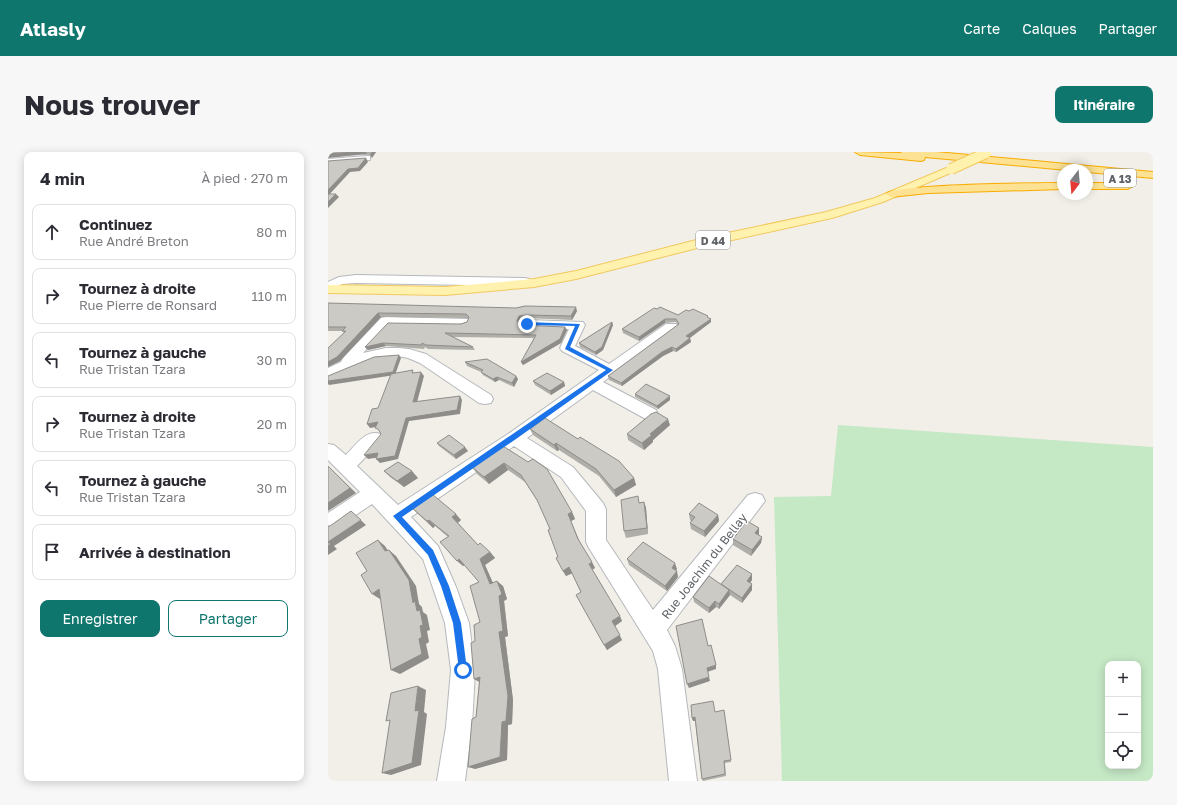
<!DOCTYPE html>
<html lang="fr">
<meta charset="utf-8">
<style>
:root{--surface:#fff;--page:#f7f7f7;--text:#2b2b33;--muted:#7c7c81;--line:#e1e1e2;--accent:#0f766e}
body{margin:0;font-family:"Golos Text",sans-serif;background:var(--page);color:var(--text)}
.controls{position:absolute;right:12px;bottom:12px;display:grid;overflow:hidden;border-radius:8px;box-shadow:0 2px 10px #0003}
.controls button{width:36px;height:36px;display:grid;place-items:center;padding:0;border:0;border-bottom:1px solid var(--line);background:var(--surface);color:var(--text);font:20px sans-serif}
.compass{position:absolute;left:729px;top:12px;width:36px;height:36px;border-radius:50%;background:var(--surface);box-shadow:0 2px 10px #0003;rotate:196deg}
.stop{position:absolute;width:12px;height:12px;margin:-9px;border:3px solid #1a73e8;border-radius:50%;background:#fff}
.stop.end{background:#1a73e8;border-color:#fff;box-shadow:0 1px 4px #0008}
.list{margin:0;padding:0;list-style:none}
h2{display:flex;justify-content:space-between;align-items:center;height:52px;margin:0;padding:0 16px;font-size:17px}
h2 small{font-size:13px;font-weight:400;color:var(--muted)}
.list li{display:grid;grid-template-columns:26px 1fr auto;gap:12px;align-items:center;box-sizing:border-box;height:56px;margin:0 8px 8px;padding:0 8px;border:1px solid var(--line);border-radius:8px}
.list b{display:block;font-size:15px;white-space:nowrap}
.list p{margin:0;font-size:13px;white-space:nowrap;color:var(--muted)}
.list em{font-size:13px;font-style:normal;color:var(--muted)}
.actions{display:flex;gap:8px;padding:12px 16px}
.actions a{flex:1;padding:9px 0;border:1px solid var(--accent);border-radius:8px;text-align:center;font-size:14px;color:var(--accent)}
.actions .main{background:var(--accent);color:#fff}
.icon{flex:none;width:22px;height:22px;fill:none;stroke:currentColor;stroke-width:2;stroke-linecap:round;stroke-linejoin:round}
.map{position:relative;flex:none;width:825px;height:629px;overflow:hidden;border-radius:8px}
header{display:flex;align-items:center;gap:24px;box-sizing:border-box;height:56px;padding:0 20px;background:var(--accent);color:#fff}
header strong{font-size:19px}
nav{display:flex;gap:22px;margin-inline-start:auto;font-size:14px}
.intro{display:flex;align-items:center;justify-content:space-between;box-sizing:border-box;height:96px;padding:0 24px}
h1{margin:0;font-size:28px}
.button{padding:10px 18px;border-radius:8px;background:var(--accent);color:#fff;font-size:14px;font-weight:700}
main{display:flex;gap:24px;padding:0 24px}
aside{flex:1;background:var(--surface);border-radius:8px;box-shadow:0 2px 10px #0003}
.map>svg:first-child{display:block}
.green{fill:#c5e8c5;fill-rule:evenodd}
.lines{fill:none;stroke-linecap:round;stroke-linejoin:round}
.minor-casing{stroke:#b5b8bc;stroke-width:2}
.major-casing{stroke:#f2c960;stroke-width:2}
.highway-casing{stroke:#f9ab00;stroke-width:2}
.minor{fill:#fff;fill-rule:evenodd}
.major{fill:#fff2af;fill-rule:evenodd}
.highway{fill:#fde293;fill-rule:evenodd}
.major-bridge-casing{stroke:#f2c960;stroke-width:12;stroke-linecap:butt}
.major-bridge{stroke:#fff2af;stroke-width:10}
.wall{fill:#afaea9}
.shaded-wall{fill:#8f8d8a}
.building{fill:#cccac5;stroke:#8f8d8a}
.route{fill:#1a73e8}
.labels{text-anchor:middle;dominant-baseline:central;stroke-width:3;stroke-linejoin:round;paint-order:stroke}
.shield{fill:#fff;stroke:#8f9295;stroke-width:1}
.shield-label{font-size:11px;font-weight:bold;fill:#5f6368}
.street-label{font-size:12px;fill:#5f6368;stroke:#fff}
</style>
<header>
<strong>Atlasly</strong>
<nav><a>Carte</a><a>Calques</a><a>Partager</a></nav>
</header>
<div class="intro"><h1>Nous trouver</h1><a class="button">Itinéraire</a></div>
<main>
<aside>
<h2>4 min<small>À pied · 270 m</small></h2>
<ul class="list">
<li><svg class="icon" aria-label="ahead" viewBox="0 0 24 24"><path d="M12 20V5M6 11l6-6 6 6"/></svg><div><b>Continuez</b><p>Rue André Breton</p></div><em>80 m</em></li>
<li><svg class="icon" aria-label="right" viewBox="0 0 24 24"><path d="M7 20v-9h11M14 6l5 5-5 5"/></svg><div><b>Tournez à droite</b><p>Rue Pierre de Ronsard</p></div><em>110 m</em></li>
<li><svg class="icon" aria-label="left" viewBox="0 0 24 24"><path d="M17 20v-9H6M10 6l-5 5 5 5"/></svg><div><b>Tournez à gauche</b><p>Rue Tristan Tzara</p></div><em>30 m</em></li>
<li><svg class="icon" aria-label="right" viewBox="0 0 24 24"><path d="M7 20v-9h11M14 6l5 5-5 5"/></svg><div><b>Tournez à droite</b><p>Rue Tristan Tzara</p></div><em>20 m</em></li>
<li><svg class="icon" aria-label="left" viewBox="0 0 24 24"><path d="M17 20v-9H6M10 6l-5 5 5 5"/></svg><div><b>Tournez à gauche</b><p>Rue Tristan Tzara</p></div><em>30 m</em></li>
<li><svg class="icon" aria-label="arrive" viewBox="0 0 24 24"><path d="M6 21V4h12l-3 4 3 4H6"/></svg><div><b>Arrivée à destination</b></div></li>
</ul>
<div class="actions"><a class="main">Enregistrer</a><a>Partager</a></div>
</aside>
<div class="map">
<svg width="825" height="629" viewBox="0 0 825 629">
<rect width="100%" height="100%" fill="#f1efe8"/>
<path class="green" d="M510 273 825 295V629H454L446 345 503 344ZM780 512H810V614H780Z"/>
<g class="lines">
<defs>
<g id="minor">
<path d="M39 4H42V8L0 11V7Z"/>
<path d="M28 123 197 126 201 127 203 130 201 133 197 134 28 131 14 132 0 138V130L11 125Z"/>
<path d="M58 165 140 167 142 170 140 173 135 174 62 173 35 201 58 196H70L81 197 98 202 163 243 165 247 163 251 157 252 151 251 92 211 80 206 70 204 48 207 0 227V216L13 210 15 206 53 166Z"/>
<path d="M199 168 255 170 257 173 247 194 281 212 338 172H348L350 175 275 230 328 258 330 262 328 266 322 268 316 266 265 238 199 286 245 315 275 351 278 357V388L325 458 420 343 427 341 434 343 437 349 339 478 347 494 354 517 369 629H341L330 517 325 499 261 396 258 390V359L233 325 186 294 83 365 110 394 128 435 141 471 147 518 144 575 137 629H109L118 575 123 518 117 471 95 407 44 352 7 377 0 379V361L32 340 0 308V292L6 293 18 303C27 294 38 277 52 282L55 286 52 290 29 314 70 353 180 282 271 218 234 199 232 196 241 177 194 175 192 172 194 169Z"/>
</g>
<path id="major" d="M623 14 628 17 627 19 555 50 504 66 377 94 248 127 206 135 117 143 0 141V133L117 135 206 127 248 119 376 86 498 60 547 46Z"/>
<g id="highway">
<path d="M527 0 574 1 573 0H608L825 20V26L759 20V18H739L597 5 596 8 593 9 532 3Z"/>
<path d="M735 31V37L600 41 563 45 558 42C565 32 713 31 735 31Z"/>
<path d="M759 31H800L805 34 800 37H759Z"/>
</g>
</defs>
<use href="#minor" class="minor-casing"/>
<use href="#major" class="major-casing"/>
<use href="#highway" class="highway-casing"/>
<use href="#minor" class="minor"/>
<use href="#major" class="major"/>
<use href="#highway" class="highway"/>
<defs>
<path id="major-bridge" d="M623 17 658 1"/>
</defs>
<use href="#major-bridge" class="major-bridge-casing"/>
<use href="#major-bridge" class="major-bridge"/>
</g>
<g class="wall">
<path d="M0 0H48L44 6 42 3Z"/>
<path d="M0 151 249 159 244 168 199 166 193 168 191 172 192 173 237 175 239 178 233 191 195 213 193 210 206 186 125 185 145 195 147 198 100 197 97 195 96 197 58 194 40 198 37 195 139 170 141 166H140L53 165 12 209 0 215V196L16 181 14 179H0Z"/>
<path d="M350 163 380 166 383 167V170L362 186 363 190 348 200 345 199 335 204 294 234 281 228 280 224 350 173 348 170 337 171 311 189 295 181 294 177Z"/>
<path d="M284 170 285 173 275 198 268 203 252 195 251 191Z"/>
<path d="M137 210 188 224 190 227 186 235 171 228 167 230 155 223 153 220 139 214Z"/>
<path d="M205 229 236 230 237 234 223 243 207 233Z"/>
<path d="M307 242 342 244V248L330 257 307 245Z"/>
<path d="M342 273 325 288V290L316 298 300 288 299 282Z"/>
<path d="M202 277 306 326 308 333 288 345 271 324 231 298 229 299 205 283Z"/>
<path d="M109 291 140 299 128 307 111 294Z"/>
<path d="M175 294 244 360 247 367 243 369 252 391 267 416 264 417 294 469 287 474 294 488 279 498 244 421 238 424 235 419 230 405 222 377 210 350 197 330 180 318 161 332 149 322 144 315Z"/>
<path d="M56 319 90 326 76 335 62 325Z"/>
<path d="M312 350H316L318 356 320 382 298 386 296 379Z"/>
<path d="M84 356 133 368 130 371 150 393 162 400 167 406 157 413 165 431 175 434 179 447 176 449 180 484 177 485 185 548 184 572 180 573 179 608 147 617 148 565 151 530 147 489 152 470 151 430 137 413 135 414 120 385 107 374 105 376 90 362Z"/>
<path d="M361 362 390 363 391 369 377 385 363 377 362 371 363 369 362 368Z"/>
<path d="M431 376V382L430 383 434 385 433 391 423 404 405 393V387Z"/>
<path d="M299 407 349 417 348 418 350 425 339 439 301 413Z"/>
<path d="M424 428 422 431 424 432V438L414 451 402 443 391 457 388 455 381 461 366 450 365 445Z"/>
<path d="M396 558 403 610 397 611 398 624 375 629 374 627 367 569H365L364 566Z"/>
</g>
<g class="shaded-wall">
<path d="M27 0H38L39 2 0 6V2Z"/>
<path d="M44 0H48L44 6 42 2Z"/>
<path d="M38 6 40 10 32 19 22 20 0 44V38L20 17Z"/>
<path d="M8 42 11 45 0 56V50Z"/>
<path d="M248 155 249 159 244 168 243 164Z"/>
<path d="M50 161 53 165 12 209 0 215V210Z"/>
<path d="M198 163 199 166 193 168 191 173 189 169 191 164Z"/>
<path d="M337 167V171L311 189V185Z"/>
<path d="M383 167V170L359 188 358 184Z"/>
<path d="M284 170 285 173 275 198 268 203 267 200Z"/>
<path d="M237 175 239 178 233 191 195 213 193 210Z"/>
<path d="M362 186 363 190 348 200V197Z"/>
<path d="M55 191 58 194 40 198 37 195Z"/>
<path d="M344 195 345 199 335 204 294 234 293 231 334 200Z"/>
<path d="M71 203 73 206 67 223 1 233 0 232V229Z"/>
<path d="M93 220 96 224 88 254 85 250Z"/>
<path d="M188 224 190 227 186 235 184 231Z"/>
<path d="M169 225 171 228 167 230 165 227Z"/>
<path d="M236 230 237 234 223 243 222 239Z"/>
<path d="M132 244 134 248 132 262 81 269 70 307 52 311 48 307 78 266Z"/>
<path d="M342 244V248L330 257 329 254Z"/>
<path d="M340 267 342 273 325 288V290L316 298 314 291 322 282Z"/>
<path d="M50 270 53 274 42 276 39 272Z"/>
<path d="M228 291 231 298 229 299 226 293Z"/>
<path d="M137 295 140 299 128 307 126 303Z"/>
<path d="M50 301 53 305 40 307 36 303Z"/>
<path d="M176 311 180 318 161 332 156 325Z"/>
<path d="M0 314 28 341 0 359Z"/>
<path d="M84 319 90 326 76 335 69 329Z"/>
<path d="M306 326 308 333 288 345 286 338Z"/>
<path d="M316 350 318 356 320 382 319 376Z"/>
<path d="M23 359 38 373 6 394 9 397 0 403V390Z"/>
<path d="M244 360 247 367 243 369 253 393 250 387 240 362Z"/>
<path d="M128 362 133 368 129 371 124 365Z"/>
<path d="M390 363 391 369 377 385 376 379Z"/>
<path d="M101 368 107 374 105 376 99 369Z"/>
<path d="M431 376V382L427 387V381Z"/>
<path d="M434 385 433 391 423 404 424 398Z"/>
<path d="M50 388 57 394 64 405 57 399Z"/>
<path d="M61 398 68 404 88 434 91 452 94 455 95 460 99 463 102 478 99 479 101 490 98 492 101 506 72 522 63 518 91 487 89 459 85 451Z"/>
<path d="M162 400 167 406 157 413 168 438 162 432 152 407Z"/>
<path d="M131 407 137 413 135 414 129 409Z"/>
<path d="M264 410 267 416 264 418 261 412Z"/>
<path d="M347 411 349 417 345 421 344 416Z"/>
<path d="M241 415 245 421 238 424 235 419Z"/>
<path d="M349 419 350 425 339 439 337 434Z"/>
<path d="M424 422V428L419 435V429Z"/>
<path d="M169 429 175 434 179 447 176 449 180 484 177 485 185 548 184 572 180 573 179 608 147 617 140 615 171 480V444Z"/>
<path d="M424 432V438L414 451V446Z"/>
<path d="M51 437 59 443 52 447 44 442Z"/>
<path d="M401 438 402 443 391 457V452Z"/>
<path d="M387 449 388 455 381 461V456Z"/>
<path d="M292 464 294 469 287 474 294 488 279 498 276 493 284 469Z"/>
<path d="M388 513V517L379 520V516Z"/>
<path d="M152 525 153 531 146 527Z"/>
<path d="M381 525 382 529 361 536 359 532Z"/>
<path d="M90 534 98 538 96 560 99 562 93 613 63 623 54 621 87 559Z"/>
<path d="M367 565 368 569H365L364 566Z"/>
</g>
<g class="building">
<path d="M0 0H27L0 2Z"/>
<path d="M38 6 30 16 20 17 0 38V9Z"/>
<path d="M0 42H8L0 50Z"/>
<path d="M0 151 188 156 197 154 248 155 243 164 198 163 191 164 189 169 192 173 237 175 232 187 193 210 208 183 117 181 145 195 98 193 94 191V193L55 191 37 195 60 171 133 172 139 170 141 165 138 162 50 161 9 205 0 210V196L18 179H14L18 175H0Z"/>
<path d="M332 155 350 163 358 158 361 159 365 157 380 164 379 165 383 167 358 184 362 186 348 197 344 195 334 200 293 231 280 224 351 172 348 167H337L311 185 294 177 326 156 329 157Z"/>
<path d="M284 170 274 195 267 200 251 191Z"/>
<path d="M71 203 65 220 0 229V224L46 205Z"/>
<path d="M159 207 188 224 184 231 169 225 165 227 153 220 155 218 137 210Z"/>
<path d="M85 218 84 221 93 220 85 250 132 244 129 258 78 266 67 304 48 307 50 301 36 303 53 282 50 277 47 276 50 270 39 272 44 257 50 256 63 222Z"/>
<path d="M219 221 236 230 222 239 205 229Z"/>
<path d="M318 232 342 244 329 254 307 242Z"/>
<path d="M328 260 340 267 322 282 324 283 314 291 299 282 323 262Z"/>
<path d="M217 266 250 287 252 285 291 309 306 326 286 338 268 317 228 291 226 293 202 277Z"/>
<path d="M121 283 137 295 126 303 109 291Z"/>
<path d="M175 294 200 310 205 307 219 317 244 360 240 362 250 387 264 410 261 412 292 464 284 469 292 483 276 493 248 443 253 440 241 415 235 419 228 406 230 405 220 378 222 377 209 348 193 323 176 311 156 325 144 315Z"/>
<path d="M70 310 84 319 69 329 56 319Z"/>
<path d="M0 314 22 336 0 351Z"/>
<path d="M104 342 128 362 124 365 150 393 152 391 162 400 152 407 162 432 169 429 174 442 171 444 175 479 171 480 180 544 178 569 174 570 172 605 140 615 144 567 148 565 152 525 146 527 143 491 147 489 146 473 152 470 142 434 151 430 131 407 129 409 112 390 121 384 101 368 99 369 84 356Z"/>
<path d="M310 344 311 351 316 350 319 376 296 379 293 348Z"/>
<path d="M371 351 390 363 376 379 362 371 367 365 361 362Z"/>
<path d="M23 359 33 368 0 390 3 392 0 394V374H2Z"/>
<path d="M419 369 431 376 427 381 434 385 424 398 405 387Z"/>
<path d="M50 388 57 399 61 398 81 428 85 451 87 449 89 459 92 458 95 473 92 474 94 485 91 487 94 502 63 518 51 437 44 442 33 423 39 419 28 401Z"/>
<path d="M315 390 347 411 344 416 349 419 337 434 299 407Z"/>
<path d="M409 413 424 422 419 429 424 432 414 446 393 432Z"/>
<path d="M381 424 401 438 391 452 387 449 381 456 365 445Z"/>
<path d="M374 467 380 494 383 493 388 513 379 516 381 525 359 532 348 474Z"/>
<path d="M90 534 87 559 91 558 84 611 54 621 62 568 58 569 63 541Z"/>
<path d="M385 549 387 560 396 558 403 608 396 609 397 622 374 627 367 565 364 566 363 553Z"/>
</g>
<path class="route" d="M199 170 252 172 242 195 285 218 188 287 74 365 105 398 121 434 133 471 139 518 138 521 135 522 132 521 131 518 125 471 113 434 100 403 65 364 278 218 237 197 247 174 197 173Z"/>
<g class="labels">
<g class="shield">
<rect x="776" y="17" width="32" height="18" rx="3"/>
<rect x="368" y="79" width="34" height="18" rx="3"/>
</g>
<g class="shield-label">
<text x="792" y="26">A 13</text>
<text x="385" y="88">D 44</text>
</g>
<g class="street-label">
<text transform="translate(376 414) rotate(-52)">Rue Joachim du Bellay</text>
</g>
</g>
</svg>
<div class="controls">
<button>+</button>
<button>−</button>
<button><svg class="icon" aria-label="locate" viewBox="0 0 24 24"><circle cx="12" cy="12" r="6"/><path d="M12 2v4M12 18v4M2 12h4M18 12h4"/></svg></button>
</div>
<svg class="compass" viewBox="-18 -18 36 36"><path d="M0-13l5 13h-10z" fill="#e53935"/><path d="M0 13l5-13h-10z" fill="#7c7c81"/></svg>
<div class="stop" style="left:135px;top:518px"></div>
<div class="stop end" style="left:199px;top:172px"></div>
</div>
</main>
